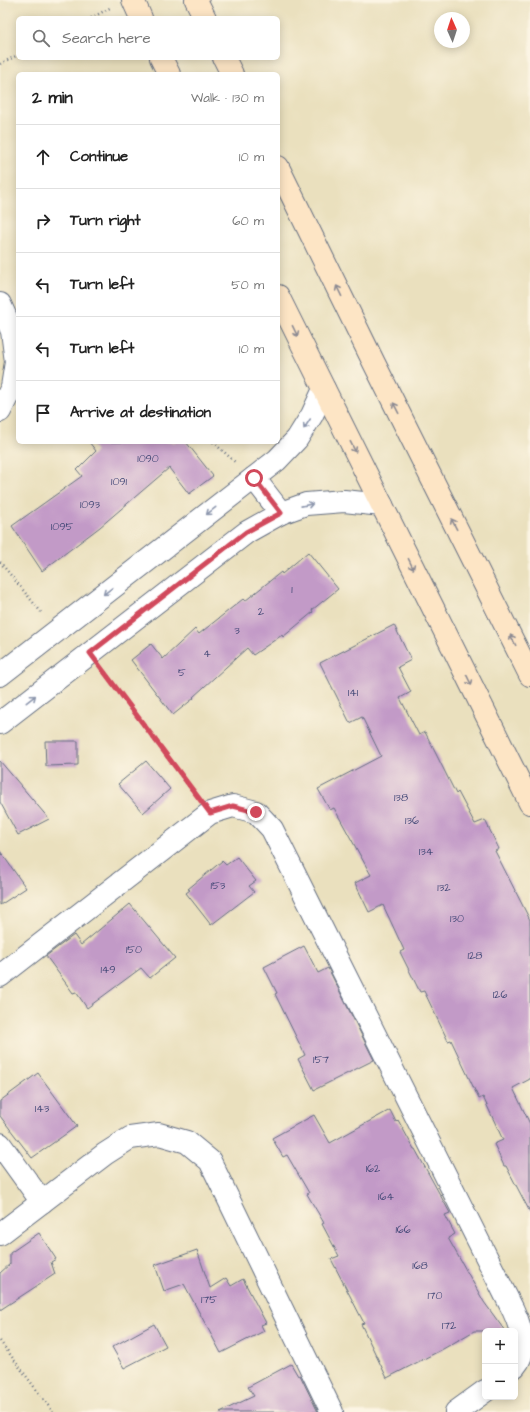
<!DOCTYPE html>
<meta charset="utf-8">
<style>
:root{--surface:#fff;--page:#f6f6f6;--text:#222;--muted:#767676;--line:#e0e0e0}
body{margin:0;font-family:"Architects Daughter",sans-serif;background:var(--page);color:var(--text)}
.controls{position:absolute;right:12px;bottom:12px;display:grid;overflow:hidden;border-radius:6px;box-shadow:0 2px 10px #0003}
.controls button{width:36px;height:36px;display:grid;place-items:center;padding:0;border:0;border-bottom:1px solid var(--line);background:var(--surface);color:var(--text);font:20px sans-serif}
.compass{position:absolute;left:434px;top:12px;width:36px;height:36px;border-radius:50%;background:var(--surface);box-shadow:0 2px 10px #0003;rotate:357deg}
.stop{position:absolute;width:12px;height:12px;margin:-9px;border:3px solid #d1495b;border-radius:50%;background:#fff}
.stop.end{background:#d1495b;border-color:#fff;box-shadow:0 1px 4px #0008}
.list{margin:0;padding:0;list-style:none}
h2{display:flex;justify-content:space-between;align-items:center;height:52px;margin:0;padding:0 16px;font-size:17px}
h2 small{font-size:13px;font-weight:400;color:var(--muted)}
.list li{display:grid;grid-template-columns:26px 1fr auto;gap:12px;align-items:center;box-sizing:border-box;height:64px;padding:0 16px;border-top:1px solid var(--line)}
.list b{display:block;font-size:15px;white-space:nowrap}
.list em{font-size:13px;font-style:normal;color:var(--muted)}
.icon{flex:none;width:22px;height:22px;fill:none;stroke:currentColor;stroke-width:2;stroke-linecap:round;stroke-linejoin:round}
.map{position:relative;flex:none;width:530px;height:1412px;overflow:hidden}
.search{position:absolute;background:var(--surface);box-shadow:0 2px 10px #0003;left:16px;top:16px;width:264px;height:44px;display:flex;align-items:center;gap:10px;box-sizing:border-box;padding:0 14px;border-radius:6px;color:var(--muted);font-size:15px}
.panel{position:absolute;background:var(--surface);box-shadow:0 2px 10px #0003;left:16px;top:72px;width:264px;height:372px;border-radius:6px}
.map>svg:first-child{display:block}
.building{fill:#c29ac7}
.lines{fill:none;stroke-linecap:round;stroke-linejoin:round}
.street-casing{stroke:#636d80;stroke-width:24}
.secondary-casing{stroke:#636d80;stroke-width:24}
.path{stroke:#636d80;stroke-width:2.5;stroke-dasharray:1 3;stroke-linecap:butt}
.street{stroke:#fff;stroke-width:22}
.secondary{stroke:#fde5c5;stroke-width:22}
.oneway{stroke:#8c8a92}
.oneway2{stroke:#8d97ae}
.route{stroke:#d1495b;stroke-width:5}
.labels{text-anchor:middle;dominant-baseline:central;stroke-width:3.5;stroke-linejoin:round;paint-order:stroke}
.number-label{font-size:11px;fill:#454a78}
</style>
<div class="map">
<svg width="530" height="1412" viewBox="0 0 530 1412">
<rect width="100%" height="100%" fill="#fcf5e5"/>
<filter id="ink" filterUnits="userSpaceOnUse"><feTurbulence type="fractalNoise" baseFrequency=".025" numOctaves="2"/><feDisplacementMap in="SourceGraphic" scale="8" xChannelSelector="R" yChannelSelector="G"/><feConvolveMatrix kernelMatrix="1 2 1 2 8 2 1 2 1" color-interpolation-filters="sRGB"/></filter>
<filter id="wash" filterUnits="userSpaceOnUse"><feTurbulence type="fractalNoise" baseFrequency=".012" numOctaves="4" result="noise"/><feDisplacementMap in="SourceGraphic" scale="16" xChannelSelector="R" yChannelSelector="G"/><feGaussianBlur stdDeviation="0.9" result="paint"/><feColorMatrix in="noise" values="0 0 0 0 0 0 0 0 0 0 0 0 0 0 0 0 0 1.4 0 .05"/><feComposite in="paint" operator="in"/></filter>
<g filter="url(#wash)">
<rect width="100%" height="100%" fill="#eae0be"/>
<g id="blocks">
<g class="building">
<path d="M89 442H186L213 476 189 494 169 468 100 527 42 571 12 526 82 476 77 470 96 451Z"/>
<path d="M308 552 338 589 312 610 313 612 283 637 282 635 253 655 247 648 193 697 194 698 173 715 131 660 151 644 163 659 195 629 199 634 243 599 245 601 281 572 282 574Z"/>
<path d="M394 625 411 660 398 667 411 692 400 698 419 735 425 732 456 794 458 792 475 824 485 820 499 849 495 851 530 920V1079L513 1088 530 1124V1212L506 1166H504L494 1144 503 1140 483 1097 479 1099 451 1040 448 1041 424 991 420 992 400 952 404 950 383 905 369 912 355 883 371 875 334 808 330 810 318 789 381 756 362 717 350 723 320 663Z"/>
<path d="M45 741H78V765L46 766Z"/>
<path d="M0 761 49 819 18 835 0 802Z"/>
<path d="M146 761 170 789 143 813 118 784Z"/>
<path d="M0 851 26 888 0 905Z"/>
<path d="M237 857 256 881 249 886 254 892 211 925 186 893 190 890 188 889 222 861 226 865Z"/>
<path d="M130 904 175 958 150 978 141 968 87 1008 76 992 73 993 46 956 74 935 81 945Z"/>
<path d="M304 946 318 973 328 968 374 1060 314 1090 298 1059 305 1055 275 994 277 993 264 967Z"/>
<path d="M38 1073 77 1126 32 1158 0 1116V1101Z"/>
<path d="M390 1110 396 1122 398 1120 414 1149H415L450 1213 445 1215 455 1234 448 1238 484 1302 505 1331H474L443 1349 387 1378 361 1324 364 1323 331 1259 339 1256 322 1224 324 1223 307 1194 309 1193 287 1155 283 1157 272 1138 314 1115 330 1143Z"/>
<path d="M39 1233 56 1259 51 1262 55 1274 0 1310V1273L10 1264V1253Z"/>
<path d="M197 1250 210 1288 226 1278 231 1286 243 1279 266 1323 261 1325 264 1331 221 1353 184 1284 164 1291 155 1265Z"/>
<path d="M154 1324 166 1346 124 1368 112 1347Z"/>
<path d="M291 1364 298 1376 300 1375 318 1412H220L254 1396 248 1387Z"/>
</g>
</g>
</g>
<g filter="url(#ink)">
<use href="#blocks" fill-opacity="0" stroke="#636d80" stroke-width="1"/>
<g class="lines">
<defs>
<g id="street">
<path d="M0 304 12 331 16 362 12 387 0 411"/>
<path d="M254 478 281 513"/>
<path d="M0 675 277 460 297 439 312 415 324 389"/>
<path d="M0 723 247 532 281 513 306 504 344 501 382 505"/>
<path d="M0 976 210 813 233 806 256 812 272 829 513 1310C521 1327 529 1350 515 1366"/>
<path d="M0 1144 42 1202"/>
<path d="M0 1234 105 1154 130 1138 159 1134 187 1142 210 1161 332 1412"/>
<path d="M456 1412 485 1391"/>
</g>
<g id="secondary">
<path d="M133 0 141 18"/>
<path d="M196 0 205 18"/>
<path d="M161 58 169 74"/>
<path d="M224 58 232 74"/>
<path d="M278 167 374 363 530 675"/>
<path d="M278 296 530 803"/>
</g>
</defs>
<use href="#street" class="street-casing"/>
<use href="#secondary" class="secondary-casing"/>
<g class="path">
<path d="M91 18 110 8"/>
<path d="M0 64 18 55"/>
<path d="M213 442 235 462"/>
<path d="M0 562 41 612"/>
<path d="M105 673 195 794"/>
<path d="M0 1341 53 1412"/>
</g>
<use href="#street" class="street"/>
<use href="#secondary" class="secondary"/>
</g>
<defs><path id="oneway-shaft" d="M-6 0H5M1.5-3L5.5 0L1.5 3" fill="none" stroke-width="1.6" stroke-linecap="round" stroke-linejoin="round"/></defs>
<g class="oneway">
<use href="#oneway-shaft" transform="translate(339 291) rotate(-116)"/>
<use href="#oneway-shaft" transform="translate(295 331) rotate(64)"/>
<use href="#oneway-shaft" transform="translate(396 408) rotate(-117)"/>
<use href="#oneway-shaft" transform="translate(353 447) rotate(63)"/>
<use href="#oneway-shaft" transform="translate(454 524) rotate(-117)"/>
<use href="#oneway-shaft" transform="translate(411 564) rotate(64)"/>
<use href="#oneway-shaft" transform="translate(513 640) rotate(-117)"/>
<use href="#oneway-shaft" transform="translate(469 680) rotate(64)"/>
</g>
<g class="oneway2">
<use href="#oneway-shaft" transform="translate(307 424) rotate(123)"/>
<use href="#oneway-shaft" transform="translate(307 505) rotate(-11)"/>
<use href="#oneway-shaft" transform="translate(211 511) rotate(142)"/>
<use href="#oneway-shaft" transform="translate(108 591) rotate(142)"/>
<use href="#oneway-shaft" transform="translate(31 699) rotate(-38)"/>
</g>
</g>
<g class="lines" filter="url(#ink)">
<path class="route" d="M254 478 281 513 246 532 90 653 210 813 233 806 256 812"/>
</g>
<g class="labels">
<g class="number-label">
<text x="148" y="458">1090</text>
<text x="119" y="481">1091</text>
<text x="90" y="504">1093</text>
<text x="62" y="526">1095</text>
<text x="292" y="589">1</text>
<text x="261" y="611">2</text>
<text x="237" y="630">3</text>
<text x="207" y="653">4</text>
<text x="182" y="672">5</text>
<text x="353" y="692">141</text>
<text x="401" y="797">138</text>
<text x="412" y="820">136</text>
<text x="426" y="851">134</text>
<text x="218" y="885">153</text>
<text x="444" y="887">132</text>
<text x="457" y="918">130</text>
<text x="134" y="949">150</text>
<text x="475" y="955">128</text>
<text x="108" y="969">149</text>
<text x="500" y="994">126</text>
<text x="321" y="1059">157</text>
<text x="42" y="1108">143</text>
<text x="373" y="1168">162</text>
<text x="386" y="1196">164</text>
<text x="403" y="1229">166</text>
<text x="420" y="1265">168</text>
<text x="435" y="1295">170</text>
<text x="209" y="1299">175</text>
<text x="449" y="1325">172</text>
</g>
</g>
</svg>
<div class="controls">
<button>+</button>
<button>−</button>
</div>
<svg class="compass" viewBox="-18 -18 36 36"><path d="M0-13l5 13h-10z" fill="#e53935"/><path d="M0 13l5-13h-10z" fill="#767676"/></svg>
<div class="stop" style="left:254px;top:478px"></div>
<div class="stop end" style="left:256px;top:812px"></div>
<div class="search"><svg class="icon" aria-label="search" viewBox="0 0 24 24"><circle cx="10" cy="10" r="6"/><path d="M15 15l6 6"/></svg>Search here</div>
<section class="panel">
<h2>2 min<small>Walk · 130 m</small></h2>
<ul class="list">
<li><svg class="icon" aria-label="ahead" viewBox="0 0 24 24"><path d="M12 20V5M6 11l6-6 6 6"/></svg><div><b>Continue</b></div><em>10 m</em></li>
<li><svg class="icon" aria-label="right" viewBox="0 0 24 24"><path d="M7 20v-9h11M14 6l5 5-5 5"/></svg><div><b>Turn right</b></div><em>60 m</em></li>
<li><svg class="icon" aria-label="left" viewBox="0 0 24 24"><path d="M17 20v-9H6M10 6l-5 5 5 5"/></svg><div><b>Turn left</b></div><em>50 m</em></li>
<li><svg class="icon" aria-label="left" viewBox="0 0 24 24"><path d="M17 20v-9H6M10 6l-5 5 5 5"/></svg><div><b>Turn left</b></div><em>10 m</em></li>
<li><svg class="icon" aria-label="arrive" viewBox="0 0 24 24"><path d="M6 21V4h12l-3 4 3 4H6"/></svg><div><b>Arrive at destination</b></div></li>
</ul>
</section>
</div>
